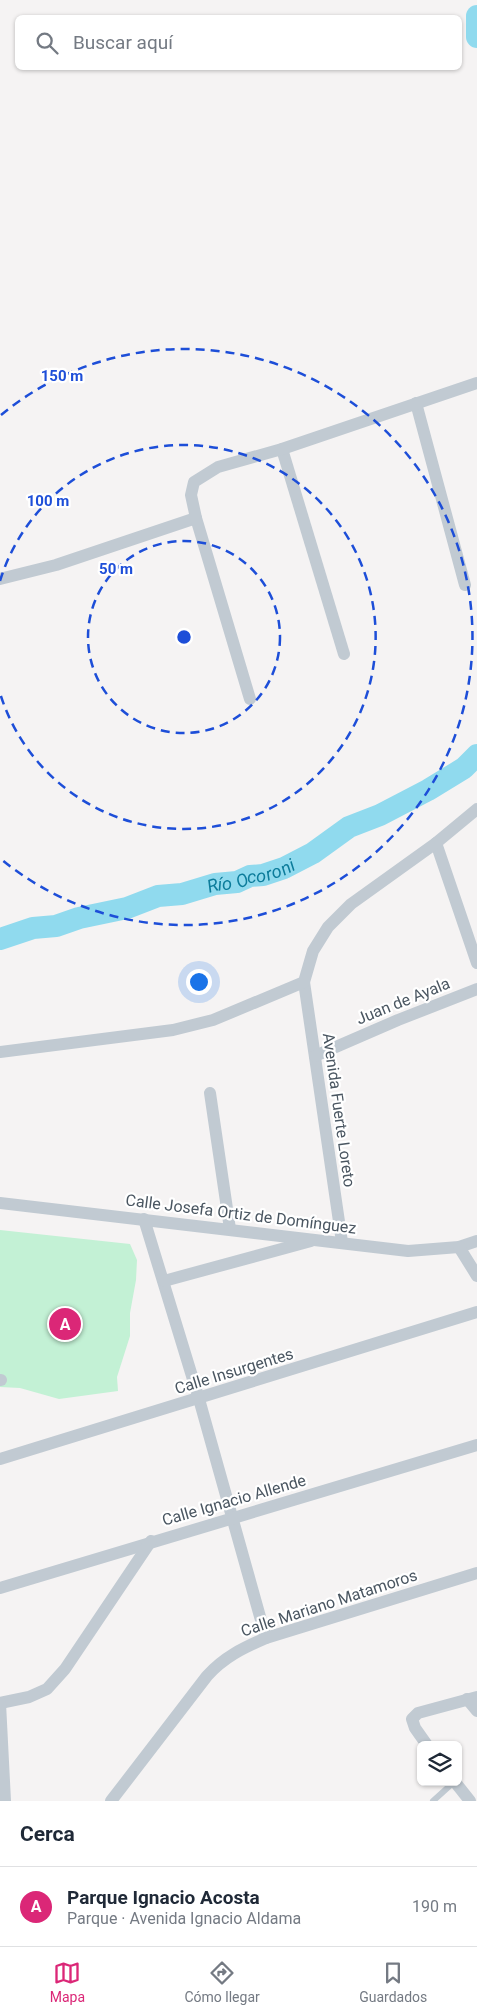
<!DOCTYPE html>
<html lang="es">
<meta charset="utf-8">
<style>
:root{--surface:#fff;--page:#f2f2f3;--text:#1f2937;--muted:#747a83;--line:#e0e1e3;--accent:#db2777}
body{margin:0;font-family:Roboto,sans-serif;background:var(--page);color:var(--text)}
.controls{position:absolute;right:15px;bottom:15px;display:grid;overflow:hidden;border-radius:8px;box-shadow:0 1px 4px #0004}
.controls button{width:45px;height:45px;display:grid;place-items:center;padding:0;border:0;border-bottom:1px solid var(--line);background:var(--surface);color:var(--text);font:25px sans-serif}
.you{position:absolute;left:198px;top:981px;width:18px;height:18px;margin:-12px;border:4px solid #fff;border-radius:50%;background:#1a73e8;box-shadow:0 0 0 8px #1a73e833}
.badge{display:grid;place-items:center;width:32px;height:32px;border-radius:50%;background:var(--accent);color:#fff;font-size:16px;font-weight:700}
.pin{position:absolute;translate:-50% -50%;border:2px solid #fff;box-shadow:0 1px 5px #0006}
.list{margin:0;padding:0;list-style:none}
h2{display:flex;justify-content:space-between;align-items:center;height:65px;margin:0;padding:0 20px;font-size:21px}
h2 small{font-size:16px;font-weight:400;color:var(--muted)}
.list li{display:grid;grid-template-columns:32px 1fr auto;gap:15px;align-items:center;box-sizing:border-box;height:80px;padding:0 20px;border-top:1px solid var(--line)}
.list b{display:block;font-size:19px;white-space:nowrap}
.list p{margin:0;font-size:16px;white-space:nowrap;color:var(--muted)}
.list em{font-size:16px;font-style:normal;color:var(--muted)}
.icon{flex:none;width:28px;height:28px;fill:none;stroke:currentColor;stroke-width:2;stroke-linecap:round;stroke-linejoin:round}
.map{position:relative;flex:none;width:477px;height:1801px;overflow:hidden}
.search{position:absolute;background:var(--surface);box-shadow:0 1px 4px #0004;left:15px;right:15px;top:15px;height:55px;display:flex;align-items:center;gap:12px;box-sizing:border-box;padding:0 18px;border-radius:8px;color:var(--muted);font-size:19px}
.sheet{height:145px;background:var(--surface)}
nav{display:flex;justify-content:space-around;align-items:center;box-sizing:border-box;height:70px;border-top:1px solid var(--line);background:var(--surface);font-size:14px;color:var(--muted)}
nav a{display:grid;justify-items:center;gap:2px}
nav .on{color:var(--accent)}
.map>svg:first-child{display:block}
.park{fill:#c3f1d5}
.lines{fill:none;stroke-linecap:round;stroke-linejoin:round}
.river{stroke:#90daee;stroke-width:22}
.lane{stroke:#c1cad2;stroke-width:6}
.street{stroke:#c1cad2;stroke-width:12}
.ring{fill:none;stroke:#1d4ed8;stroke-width:2.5;stroke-dasharray:9 6}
.labels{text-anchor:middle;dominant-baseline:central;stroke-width:4.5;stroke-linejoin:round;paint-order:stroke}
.street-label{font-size:16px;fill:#4a5661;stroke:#fff}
.water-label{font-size:18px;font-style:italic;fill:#0c7c9b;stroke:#fff}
.centre{fill:#1d4ed8;stroke:#fff;stroke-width:2.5}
.ring-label{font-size:15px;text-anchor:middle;font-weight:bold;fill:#1d4ed8;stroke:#fff;stroke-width:4.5;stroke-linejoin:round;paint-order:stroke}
</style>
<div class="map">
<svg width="477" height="1801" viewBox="0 0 477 1801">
<rect width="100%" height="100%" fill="#f5f3f3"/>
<path class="park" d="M0 1230 130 1244 137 1260 136 1280 130 1313V1336L117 1377 118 1391 59 1399 20 1388 0 1387Z"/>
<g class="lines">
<g class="river">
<path d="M477 16V37"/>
<path id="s1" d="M0 939 33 928 56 926 79 918 127 908 158 896 182 894 215 884 237 882 250 876 263 875 284 868 313 853 349 827 380 815 428 790 464 768 477 755"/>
</g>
<path class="lane" d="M433 1801 454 1782"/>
<g class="street">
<path d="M416 403 465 585"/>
<path d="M282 449 344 654"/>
<path d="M0 579 56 565 196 518"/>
<path d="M250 699 196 518 191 495 194 482 218 467 282 449 477 383"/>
<path d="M436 843 477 963"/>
<path d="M304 982 342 1242"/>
<path d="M0 1052 173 1030 213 1020 304 982 313 951 328 927 351 904 436 843 477 809"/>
<path d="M315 1056 398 1020 477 989"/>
<path d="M210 1093 230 1229"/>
<path d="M0 1203 408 1251 459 1247 477 1241"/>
<path d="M144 1219 199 1399 266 1638"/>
<path d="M459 1247 477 1276"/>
<path d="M164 1281 311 1241"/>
<path d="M0 1380H1"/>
<path d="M0 1459 477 1312"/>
<path d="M0 1588 477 1445"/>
<path d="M467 1699 477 1711"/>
<path d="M0 1703 29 1697 47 1689 65 1669 151 1541"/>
<path d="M0 1703 5 1801"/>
<path d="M427 1745 415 1728 412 1719 418 1713 477 1697"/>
<path d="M455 1782 470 1801"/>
<path d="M111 1801 207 1676C224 1657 243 1648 266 1638L477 1573"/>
</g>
</g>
<g class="ring">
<circle cx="184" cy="637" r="96"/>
<path d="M0 581A192 192 0 1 1 0 693"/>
<path d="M1 415A288 288 0 1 1 1 859"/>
</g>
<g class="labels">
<g class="street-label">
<text transform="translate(403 1001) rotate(-22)">Juan de Ayala</text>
<text transform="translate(339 1110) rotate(82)">Avenida Fuerte Loreto</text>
<text transform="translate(241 1214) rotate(7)">Calle Josefa Ortiz de Domínguez</text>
<text transform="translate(234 1371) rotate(-17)">Calle Insurgentes</text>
<text transform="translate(234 1500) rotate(-16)">Calle Ignacio Allende</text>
<text transform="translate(329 1603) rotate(-18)">Calle Mariano Matamoros</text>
</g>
<g class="water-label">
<text stroke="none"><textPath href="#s1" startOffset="260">Río Ocoroni</textPath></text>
</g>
</g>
<circle cx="184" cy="637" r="8" class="centre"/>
<g class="ring-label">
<text x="62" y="381">150 m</text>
<text x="48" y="506">100 m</text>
<text x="116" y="574">50 m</text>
</g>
</svg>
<div class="controls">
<button><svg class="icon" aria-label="layers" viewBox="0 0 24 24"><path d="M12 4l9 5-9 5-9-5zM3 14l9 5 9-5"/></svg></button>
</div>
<div class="you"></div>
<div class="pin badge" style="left:65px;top:1324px">A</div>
<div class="search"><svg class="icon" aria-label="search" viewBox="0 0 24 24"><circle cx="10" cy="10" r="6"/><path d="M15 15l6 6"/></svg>Buscar aquí</div>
</div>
<section class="sheet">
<h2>Cerca<small></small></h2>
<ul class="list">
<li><span class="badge">A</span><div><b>Parque Ignacio Acosta</b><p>Parque · Avenida Ignacio Aldama</p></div><em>190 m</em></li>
</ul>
</section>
<nav>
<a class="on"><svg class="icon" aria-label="map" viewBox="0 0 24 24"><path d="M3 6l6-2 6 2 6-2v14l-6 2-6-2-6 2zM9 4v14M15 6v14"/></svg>Mapa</a>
<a><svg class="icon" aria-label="directions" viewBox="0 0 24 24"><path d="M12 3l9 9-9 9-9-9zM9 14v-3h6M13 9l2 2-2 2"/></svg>Cómo llegar</a>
<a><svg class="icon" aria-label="saved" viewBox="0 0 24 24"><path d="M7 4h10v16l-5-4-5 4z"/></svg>Guardados</a>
</nav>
